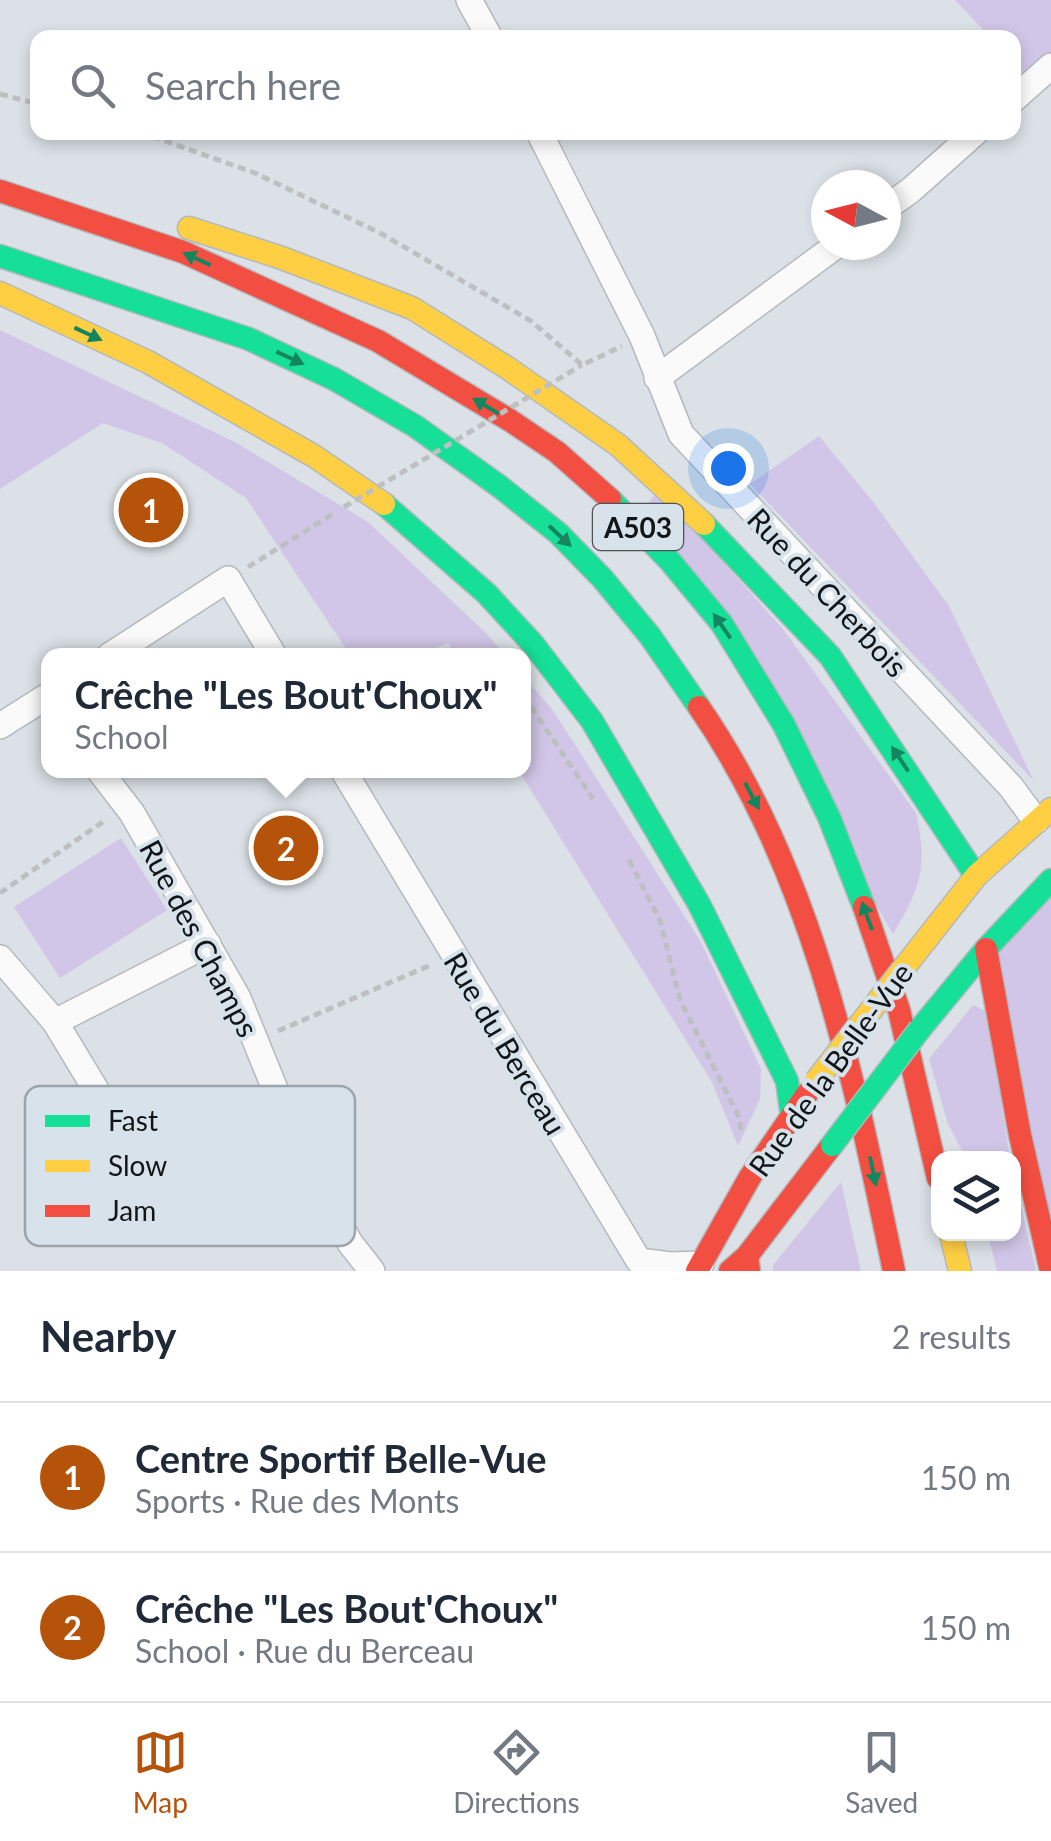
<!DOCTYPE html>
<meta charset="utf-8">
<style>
:root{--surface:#fff;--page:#f6f6f7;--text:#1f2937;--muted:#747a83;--line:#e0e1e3;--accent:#b45309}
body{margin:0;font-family:Lato,sans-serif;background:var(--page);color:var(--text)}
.controls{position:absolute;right:30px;bottom:30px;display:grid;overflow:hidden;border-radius:20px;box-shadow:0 5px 15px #0003}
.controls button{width:90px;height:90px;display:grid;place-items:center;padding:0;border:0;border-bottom:2px solid var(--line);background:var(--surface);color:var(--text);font:50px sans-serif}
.compass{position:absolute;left:811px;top:170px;width:90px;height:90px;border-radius:50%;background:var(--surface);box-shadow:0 5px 15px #0003;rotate:277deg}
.you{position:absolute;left:728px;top:468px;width:35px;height:35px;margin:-25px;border:8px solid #fff;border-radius:50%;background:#1a73e8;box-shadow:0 0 0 15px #1a73e833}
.badge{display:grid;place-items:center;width:65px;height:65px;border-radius:50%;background:var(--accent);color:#fff;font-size:32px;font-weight:700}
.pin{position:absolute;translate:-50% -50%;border:5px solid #fff;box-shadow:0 2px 10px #0006}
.popup{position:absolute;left:41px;top:648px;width:490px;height:130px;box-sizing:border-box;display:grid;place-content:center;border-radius:20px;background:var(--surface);filter:drop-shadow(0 2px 8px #0005);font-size:32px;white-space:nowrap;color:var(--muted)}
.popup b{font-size:38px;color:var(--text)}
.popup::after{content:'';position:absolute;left:50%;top:100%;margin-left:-20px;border:20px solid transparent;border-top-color:var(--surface)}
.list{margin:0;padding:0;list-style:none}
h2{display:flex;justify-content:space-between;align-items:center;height:130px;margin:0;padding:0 40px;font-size:42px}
h2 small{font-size:32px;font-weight:400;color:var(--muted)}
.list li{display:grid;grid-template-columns:65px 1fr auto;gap:30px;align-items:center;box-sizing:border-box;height:150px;padding:0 40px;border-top:2px solid var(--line)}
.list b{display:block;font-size:38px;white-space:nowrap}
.list p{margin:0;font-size:32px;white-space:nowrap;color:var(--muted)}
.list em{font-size:32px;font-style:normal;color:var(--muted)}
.icon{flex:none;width:55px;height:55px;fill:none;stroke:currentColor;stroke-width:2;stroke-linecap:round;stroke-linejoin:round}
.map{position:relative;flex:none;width:1051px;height:1271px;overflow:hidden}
.search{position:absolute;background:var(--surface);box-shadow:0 5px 15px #0003;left:30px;right:30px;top:30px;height:110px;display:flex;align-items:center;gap:25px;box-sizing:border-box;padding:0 35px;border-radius:20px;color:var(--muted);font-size:38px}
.sheet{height:430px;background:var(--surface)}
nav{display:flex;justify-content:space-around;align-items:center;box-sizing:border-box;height:140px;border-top:2px solid var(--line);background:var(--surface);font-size:28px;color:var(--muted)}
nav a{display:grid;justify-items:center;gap:5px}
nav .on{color:var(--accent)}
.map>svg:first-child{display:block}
.green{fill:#d1c6e7}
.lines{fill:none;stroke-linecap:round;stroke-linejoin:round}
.street-casing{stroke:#b4b9bd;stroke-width:28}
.fast-casing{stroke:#b4b9bd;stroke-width:25}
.slow-casing{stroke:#b4b9bd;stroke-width:25}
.jam-casing{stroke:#b4b9bd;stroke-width:25}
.path{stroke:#bebfc1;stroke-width:5;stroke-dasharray:8 5;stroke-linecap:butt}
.street{stroke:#fafafb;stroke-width:25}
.fast{stroke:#16e098;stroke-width:22}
.slow{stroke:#ffcf43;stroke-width:22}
.jam{stroke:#f24e42;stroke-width:22}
.fast-bridge-casing{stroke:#b4b9bd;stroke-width:25;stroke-linecap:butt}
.slow-bridge-casing{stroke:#b4b9bd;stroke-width:25;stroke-linecap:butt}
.path-bridge{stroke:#bebfc1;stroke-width:5;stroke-dasharray:8 5;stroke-linecap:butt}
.fast-bridge{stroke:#16e098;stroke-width:22}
.slow-bridge{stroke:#ffcf43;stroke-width:22}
.oneway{fill:#14855e}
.labels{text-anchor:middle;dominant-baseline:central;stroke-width:8;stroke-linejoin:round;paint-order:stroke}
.shield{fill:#d7e2ea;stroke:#4c5256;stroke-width:2.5}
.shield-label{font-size:28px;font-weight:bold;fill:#111517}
.street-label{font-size:30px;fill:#111517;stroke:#d7e2ea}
.key{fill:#d7e2ea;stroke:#9ca4ab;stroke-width:2.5}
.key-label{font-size:28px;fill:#111517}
</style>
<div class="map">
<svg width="1051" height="1271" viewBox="0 0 1051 1271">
<rect width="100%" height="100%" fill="#dbe1e6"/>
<g class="green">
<path d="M955 0H1051V66L1031 83 1014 64V38L990 37Z"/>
<path d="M0 330 235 442 368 522 487 634 505 655H455L448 643 419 655H350L246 498 162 443 103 423 0 489Z"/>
<path d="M819 436 874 503 949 606 1034 781 750 484Z"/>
<path d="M658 490 783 629 916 813C928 867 921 887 893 934L645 508Z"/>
<path d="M524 677 552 709 701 942 761 1069 760 1099 738 1146 713 1084 519 771 524 770Z"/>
<path d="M121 838 167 910 60 978 14 907Z"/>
<path d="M1051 880V1271L987 949Z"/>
<path d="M973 1005 987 1012 1010 1158H966L948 1124 929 1059Z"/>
<path d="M1014 1175 1036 1271H997L988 1234H1014Z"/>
<path d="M841 1182 861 1271H773V1265Z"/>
</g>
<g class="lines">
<defs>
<g id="street">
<path d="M469 0 490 38"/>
<path d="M1014 99 1051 66"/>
<path d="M539 132 642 336 681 434 1011 787 1036 821"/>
<path d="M886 208 911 190 976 132"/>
<path d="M657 378 837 245"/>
<path d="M109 656 228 579 274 656"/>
<path d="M0 726 49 695"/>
<path d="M99 770 132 813 238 998 303 1158 350 1243 372 1271"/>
<path d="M343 770 639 1261 670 1265 701 1264"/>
<path d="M0 958 55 1022"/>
<path d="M139 1161 55 1022 208 944"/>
</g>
<g id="fast">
<path d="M0 256 249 339 334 379 415 426 499 486 558 533 602 578 650 636 699 707"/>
<path d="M610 499 670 561 722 624 784 725 829 817 864 907"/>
<path d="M384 504 486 593 533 644 592 721 699 904 787 1081 792 1117"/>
<path d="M704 524 830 656 976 876"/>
<path d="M920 1029 986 949 1051 880"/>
</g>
<g id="slow">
<path d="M189 228 282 258 412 308 509 369 618 445 704 524"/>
<path d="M0 293 148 362 314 456 384 504"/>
<path d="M903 969 976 876 1051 809"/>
<path d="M951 1234 960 1271"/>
</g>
<g id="jam">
<path d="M0 191 183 252 378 341 511 421 557 452 610 499"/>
<path d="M699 707C814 874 853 1076 894 1271"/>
<path d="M864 907 899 1010 938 1178"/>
<path d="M986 949 1020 1135 1051 1271"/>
<path d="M747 1256 749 1271"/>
<path d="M697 1271 750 1177 807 1094"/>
<path d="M730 1271 747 1256 832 1145"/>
</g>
</defs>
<use href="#street" class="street-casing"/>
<use href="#fast" class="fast-casing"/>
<use href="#slow" class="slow-casing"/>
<use href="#jam" class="jam-casing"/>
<g class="path">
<path d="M0 94 38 104"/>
<path d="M140 132 255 173 382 234 531 321 582 365 622 346"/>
<path d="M248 567 336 512"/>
<path d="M524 696 593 799"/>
<path d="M629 860 660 920 680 1000 738 1115 742 1134"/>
<path d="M0 893 107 819"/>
<path d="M278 1031 433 964"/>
</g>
<use href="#street" class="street"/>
<use href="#fast" class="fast"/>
<use href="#slow" class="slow"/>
<use href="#jam" class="jam"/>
<defs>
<path id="fast-bridge" d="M832 1145 920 1029"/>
<path id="slow-bridge" d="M816 1081 903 969"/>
</defs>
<use href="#fast-bridge" class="fast-bridge-casing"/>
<use href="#slow-bridge" class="slow-bridge-casing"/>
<path class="path-bridge" d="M344 507 582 365"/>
<use href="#fast-bridge" class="fast-bridge"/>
<use href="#slow-bridge" class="slow-bridge"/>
</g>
<defs><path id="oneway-solid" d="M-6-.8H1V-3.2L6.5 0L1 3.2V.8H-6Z" transform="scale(2.5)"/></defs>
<g class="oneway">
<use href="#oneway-solid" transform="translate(197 259) rotate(-156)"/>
<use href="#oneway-solid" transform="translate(88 334) rotate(25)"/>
<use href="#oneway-solid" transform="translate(290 358) rotate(25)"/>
<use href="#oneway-solid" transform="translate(486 406) rotate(-149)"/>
<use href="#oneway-solid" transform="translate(560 536) rotate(43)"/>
<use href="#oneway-solid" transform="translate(722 626) rotate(-125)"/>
<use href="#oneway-solid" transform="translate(900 759) rotate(-124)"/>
<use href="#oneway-solid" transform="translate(752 796) rotate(62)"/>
<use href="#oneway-solid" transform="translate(867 916) rotate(-110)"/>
<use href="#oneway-solid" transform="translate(873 1171) rotate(78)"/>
</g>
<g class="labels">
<rect class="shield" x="593" y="504" width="90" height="46" rx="8"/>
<g class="shield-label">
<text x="638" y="527">A503</text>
</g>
<g class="street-label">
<text transform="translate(828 592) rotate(47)">Rue du Cherbois</text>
<text transform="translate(200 938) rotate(62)">Rue des Champs</text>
<text transform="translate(506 1043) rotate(59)">Rue du Berceau</text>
<text transform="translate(830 1069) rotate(-54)">Rue de la Belle-Vue</text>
</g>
</g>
<rect x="25" y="1086" width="330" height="160" rx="15" class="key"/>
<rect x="45" y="1115" width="45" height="12" fill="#16e098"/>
<rect x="45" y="1160" width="45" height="12" fill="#ffcf43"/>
<rect x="45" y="1205" width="45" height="12" fill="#f24e42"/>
<g class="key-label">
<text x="108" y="1131">Fast</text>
<text x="108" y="1176">Slow</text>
<text x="108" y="1221">Jam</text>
</g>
</svg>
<div class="controls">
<button><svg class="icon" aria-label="layers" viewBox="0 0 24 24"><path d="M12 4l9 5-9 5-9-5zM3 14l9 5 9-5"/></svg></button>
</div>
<svg class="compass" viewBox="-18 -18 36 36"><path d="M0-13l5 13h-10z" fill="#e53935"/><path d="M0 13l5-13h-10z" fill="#747a83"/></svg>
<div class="you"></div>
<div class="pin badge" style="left:151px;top:510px">1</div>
<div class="pin badge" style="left:286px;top:848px">2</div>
<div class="popup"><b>Crêche &quot;Les Bout'Choux&quot;</b>School</div>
<div class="search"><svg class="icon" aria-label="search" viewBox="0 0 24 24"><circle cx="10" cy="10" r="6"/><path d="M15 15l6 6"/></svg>Search here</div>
</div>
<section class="sheet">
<h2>Nearby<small>2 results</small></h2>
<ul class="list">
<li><span class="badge">1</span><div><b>Centre Sportif Belle-Vue</b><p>Sports · Rue des Monts</p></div><em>150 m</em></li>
<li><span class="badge">2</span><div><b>Crêche &quot;Les Bout'Choux&quot;</b><p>School · Rue du Berceau</p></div><em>150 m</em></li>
</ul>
</section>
<nav>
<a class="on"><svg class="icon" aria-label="map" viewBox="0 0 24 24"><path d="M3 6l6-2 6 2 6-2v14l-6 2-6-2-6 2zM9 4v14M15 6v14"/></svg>Map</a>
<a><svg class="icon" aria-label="directions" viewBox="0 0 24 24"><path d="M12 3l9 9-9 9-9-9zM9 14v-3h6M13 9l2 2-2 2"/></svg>Directions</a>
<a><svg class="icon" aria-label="saved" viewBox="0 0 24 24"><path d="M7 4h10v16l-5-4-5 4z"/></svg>Saved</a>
</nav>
